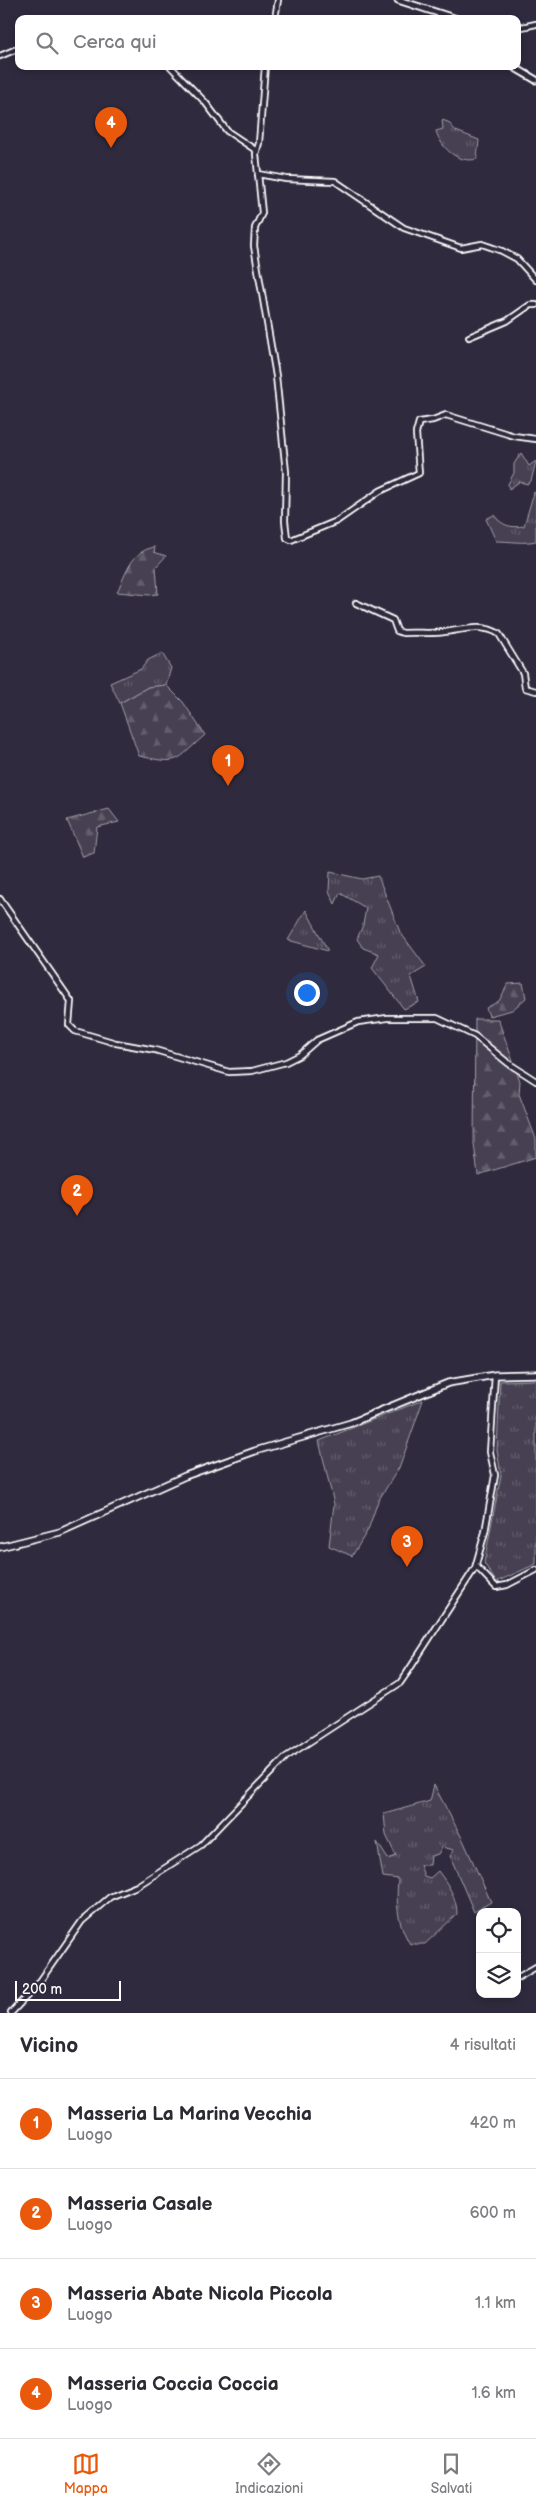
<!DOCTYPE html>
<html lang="it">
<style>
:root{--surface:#fff;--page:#f7f7f7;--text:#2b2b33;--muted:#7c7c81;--line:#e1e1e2;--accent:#ea580c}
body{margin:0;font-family:"Balsamiq Sans",sans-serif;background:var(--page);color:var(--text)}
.controls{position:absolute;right:15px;bottom:15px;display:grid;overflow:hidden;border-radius:10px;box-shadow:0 2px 8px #0003}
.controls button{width:45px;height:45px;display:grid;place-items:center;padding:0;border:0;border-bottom:1px solid var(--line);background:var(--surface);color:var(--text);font:25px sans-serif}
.scale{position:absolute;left:15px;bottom:12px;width:106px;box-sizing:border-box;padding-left:5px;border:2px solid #fff;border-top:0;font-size:14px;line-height:18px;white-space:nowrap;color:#fff;-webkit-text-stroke:4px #2f2a3d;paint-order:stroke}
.you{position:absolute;left:306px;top:992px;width:18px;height:18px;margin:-12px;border:4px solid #fff;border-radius:50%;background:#1a73e8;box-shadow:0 0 0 8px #1a73e833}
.badge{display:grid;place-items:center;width:32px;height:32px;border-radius:50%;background:var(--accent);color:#fff;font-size:16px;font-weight:700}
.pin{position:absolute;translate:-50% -41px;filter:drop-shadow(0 1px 2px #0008)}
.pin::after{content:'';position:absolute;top:26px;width:18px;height:15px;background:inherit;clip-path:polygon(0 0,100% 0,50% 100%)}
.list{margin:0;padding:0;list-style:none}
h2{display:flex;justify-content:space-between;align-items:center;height:65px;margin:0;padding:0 20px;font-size:21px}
h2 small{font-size:16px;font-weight:400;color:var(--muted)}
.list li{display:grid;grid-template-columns:32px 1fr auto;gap:15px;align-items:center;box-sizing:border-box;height:90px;padding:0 20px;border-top:1px solid var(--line)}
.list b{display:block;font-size:19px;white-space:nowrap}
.list p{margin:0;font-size:16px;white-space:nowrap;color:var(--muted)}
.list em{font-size:16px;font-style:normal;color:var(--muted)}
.icon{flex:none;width:28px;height:28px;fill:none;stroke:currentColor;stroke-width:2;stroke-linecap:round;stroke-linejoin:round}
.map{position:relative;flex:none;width:536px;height:2013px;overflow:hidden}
.search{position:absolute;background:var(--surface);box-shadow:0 2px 8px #0003;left:15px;right:15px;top:15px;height:55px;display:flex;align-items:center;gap:12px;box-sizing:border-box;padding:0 18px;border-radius:10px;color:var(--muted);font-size:19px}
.sheet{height:425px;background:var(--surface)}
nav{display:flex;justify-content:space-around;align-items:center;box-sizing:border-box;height:70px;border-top:1px solid var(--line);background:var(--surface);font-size:14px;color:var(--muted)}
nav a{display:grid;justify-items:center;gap:2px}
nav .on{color:var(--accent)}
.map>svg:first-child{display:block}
.grass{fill:url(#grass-tufts);stroke:#a2a0a8}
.forest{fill:url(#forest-firs);stroke:#a2a0a8}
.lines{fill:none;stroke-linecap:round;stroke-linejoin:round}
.minor-casing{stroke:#fff;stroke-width:8}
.tertiary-casing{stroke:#fff;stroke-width:9}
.secondary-casing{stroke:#fff;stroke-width:9}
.minor{stroke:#2f2a3d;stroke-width:4.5}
.tertiary{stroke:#2f2a3d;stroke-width:5}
.secondary{stroke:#2f2a3d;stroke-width:5.5}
</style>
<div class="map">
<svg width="536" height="2013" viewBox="0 0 536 2013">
<defs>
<pattern id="grass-tufts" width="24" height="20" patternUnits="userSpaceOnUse" patternTransform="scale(1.25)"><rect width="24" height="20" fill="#464152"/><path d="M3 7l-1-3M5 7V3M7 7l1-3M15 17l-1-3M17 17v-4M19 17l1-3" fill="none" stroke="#625e6c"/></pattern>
<pattern id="forest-firs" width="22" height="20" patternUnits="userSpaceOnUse" patternTransform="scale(1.25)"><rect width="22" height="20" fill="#464152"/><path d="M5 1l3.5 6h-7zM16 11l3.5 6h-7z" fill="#625e6c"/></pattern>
</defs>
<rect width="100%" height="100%" fill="#2f2a3d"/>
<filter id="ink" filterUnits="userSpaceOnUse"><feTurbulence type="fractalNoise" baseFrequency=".02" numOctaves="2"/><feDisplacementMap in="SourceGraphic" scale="10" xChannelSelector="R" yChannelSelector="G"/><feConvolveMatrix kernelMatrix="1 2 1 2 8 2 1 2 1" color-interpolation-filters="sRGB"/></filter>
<g filter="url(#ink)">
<g class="grass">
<path d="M442 120 448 122 456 131 479 140 477 159C458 164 441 148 436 131L443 129Z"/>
<path d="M521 453 529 466 536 461 531 481 528 484 519 482 509 489 508 484 514 473V464Z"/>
<path d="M534 492 536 493V541C523 544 510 541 496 541L486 519 494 515C502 526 511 528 524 526Z"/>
<path d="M162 653 171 668 166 685 148 687 120 703 110 683 141 669 148 660Z"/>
<path d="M330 872 362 879 378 876 400 932 426 967 411 976 419 1002 404 1009 372 968 379 954 363 948 357 939 363 925 366 908 340 893 335 904 329 891Z"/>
<path d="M306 910 328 951 288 940Z"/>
<path d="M536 1380V1564L496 1582 484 1563 501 1475 497 1450 500 1381Z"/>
<path d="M423 1400 400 1466 378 1501 368 1530 352 1556 329 1546 334 1504 319 1441Z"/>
<path d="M434 1785 463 1840 491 1902 474 1912 450 1856 454 1850 442 1847 438 1854 431 1856 430 1865H420L424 1876 430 1878 438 1871C448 1884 457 1898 457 1914L425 1944H410C397 1922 396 1905 398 1879L383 1877 377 1842 388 1859 396 1856 386 1835 384 1814 430 1801Z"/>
</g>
<g class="forest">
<path d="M155 547 154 552 166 556 156 567 158 594 149 595 117 592C127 572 131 551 155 547Z"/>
<path d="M166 685 183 702 205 735C174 762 181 765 139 756L120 703 148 687Z"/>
<path d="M109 809 119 822 97 827 94 853 83 857 67 820Z"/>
<path d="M523 983 526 998 512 1010 489 1016 486 1008 499 1001 508 984Z"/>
<path d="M475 1019H498L520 1081 519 1094 536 1139V1157L478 1175 474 1144Z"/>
</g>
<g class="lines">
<defs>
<g id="minor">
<path d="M275 19 278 0"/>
<path d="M517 28 536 24"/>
<path d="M0 56 19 48"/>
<path d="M170 66 205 102 227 131 257 151"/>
<path d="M265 66 259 143 256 154 262 213 255 228 254 246 276 376 286 472 285 521 287 538 291 540 337 521 380 491 419 473 416 433 419 422 433 420 446 415 514 436 536 439"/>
<path d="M258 174 286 179 335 181 404 228 461 248 482 244 502 251 517 259 536 280"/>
<path d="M469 337 507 321 530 305H536"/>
<path d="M356 603 393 620 397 631 403 633C416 632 431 634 444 632 461 630 484 623 499 634L523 673 525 688 536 691"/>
<path d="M0 899 71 1001 69 1025 75 1031 116 1043 155 1050 229 1072 252 1071 286 1062 300 1055 317 1040 358 1022 387 1018H437L475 1036 508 1063 536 1081"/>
<path d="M476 1566 496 1587 507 1585 536 1570"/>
<path d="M517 1978 536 1967"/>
<path d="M11 2013 38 1984 82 1921 110 1897 137 1886 201 1845 286 1757 400 1683 407 1673 475 1568 485 1532 495 1475 490 1452 495 1375"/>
</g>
<g id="tertiary">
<path d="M398 0 457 19"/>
<path d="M512 66 536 80"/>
</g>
<path id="secondary" d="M0 1547 60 1532 185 1476 255 1451 351 1423 448 1383 495 1375 536 1374"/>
</defs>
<use href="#minor" class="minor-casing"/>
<use href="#tertiary" class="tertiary-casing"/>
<use href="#secondary" class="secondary-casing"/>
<use href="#minor" class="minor"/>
<use href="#tertiary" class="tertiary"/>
<use href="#secondary" class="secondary"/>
</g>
</g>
</svg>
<div class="controls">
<button><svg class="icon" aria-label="locate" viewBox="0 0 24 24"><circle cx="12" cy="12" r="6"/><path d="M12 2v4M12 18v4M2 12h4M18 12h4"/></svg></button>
<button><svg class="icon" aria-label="layers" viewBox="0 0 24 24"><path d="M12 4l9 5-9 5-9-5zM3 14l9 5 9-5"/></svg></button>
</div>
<div class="scale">200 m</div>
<div class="you"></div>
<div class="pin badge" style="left:228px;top:786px">1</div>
<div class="pin badge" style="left:77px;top:1216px">2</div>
<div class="pin badge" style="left:407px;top:1567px">3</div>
<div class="pin badge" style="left:111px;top:148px">4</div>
<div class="search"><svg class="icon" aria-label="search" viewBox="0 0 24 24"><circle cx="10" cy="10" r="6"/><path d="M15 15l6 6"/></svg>Cerca qui</div>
</div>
<section class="sheet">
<h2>Vicino<small>4 risultati</small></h2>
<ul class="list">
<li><span class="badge">1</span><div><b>Masseria La Marina Vecchia</b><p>Luogo</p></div><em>420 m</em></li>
<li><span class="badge">2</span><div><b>Masseria Casale</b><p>Luogo</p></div><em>600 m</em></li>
<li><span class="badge">3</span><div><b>Masseria Abate Nicola Piccola</b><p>Luogo</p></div><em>1.1 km</em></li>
<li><span class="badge">4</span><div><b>Masseria Coccia Coccia</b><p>Luogo</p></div><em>1.6 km</em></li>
</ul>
</section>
<nav>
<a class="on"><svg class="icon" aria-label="map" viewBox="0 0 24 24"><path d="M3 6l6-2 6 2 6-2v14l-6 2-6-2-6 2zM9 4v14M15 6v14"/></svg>Mappa</a>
<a><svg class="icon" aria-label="directions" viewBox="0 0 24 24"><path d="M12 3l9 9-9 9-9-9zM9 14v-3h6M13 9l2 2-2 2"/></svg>Indicazioni</a>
<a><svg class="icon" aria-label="saved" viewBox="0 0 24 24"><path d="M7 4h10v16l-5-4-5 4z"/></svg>Salvati</a>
</nav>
